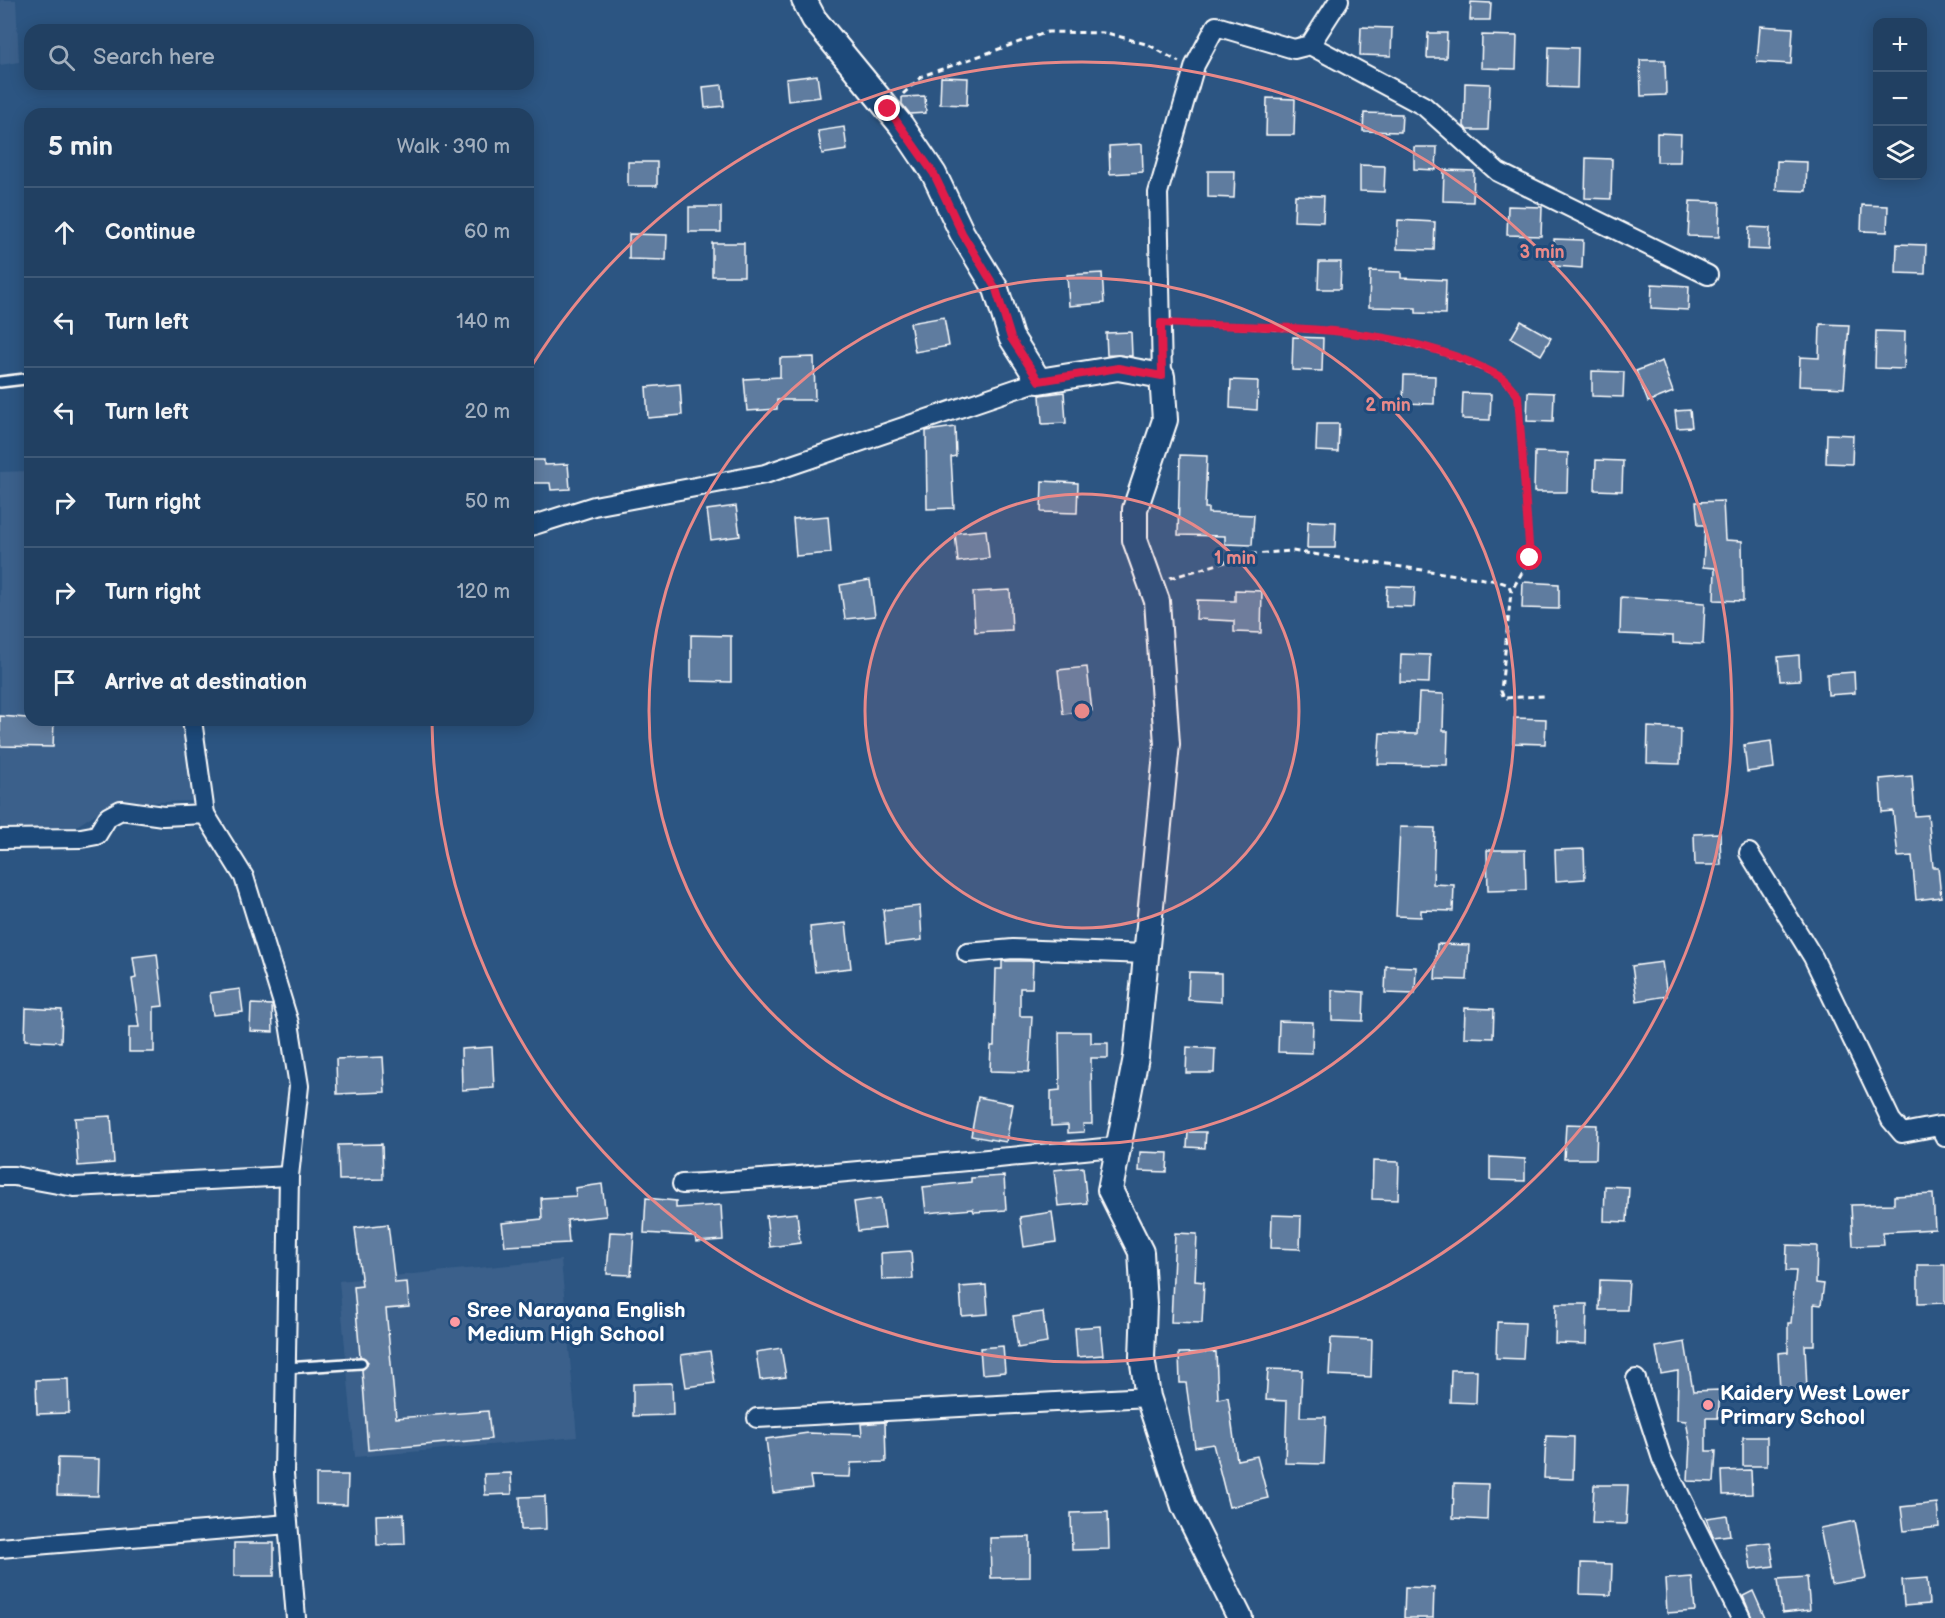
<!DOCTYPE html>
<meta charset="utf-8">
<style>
:root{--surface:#214062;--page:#2d4b6b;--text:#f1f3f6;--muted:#a2afbe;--line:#3e5977}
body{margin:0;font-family:"Balsamiq Sans",sans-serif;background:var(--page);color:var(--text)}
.controls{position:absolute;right:18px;top:18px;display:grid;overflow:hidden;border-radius:12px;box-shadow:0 3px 15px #0003}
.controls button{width:54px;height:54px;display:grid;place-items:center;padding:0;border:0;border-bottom:2px solid var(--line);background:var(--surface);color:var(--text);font:30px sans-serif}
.stop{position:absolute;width:18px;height:18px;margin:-14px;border:4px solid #e11d48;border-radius:50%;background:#fff}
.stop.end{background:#e11d48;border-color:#fff;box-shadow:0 2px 6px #0008}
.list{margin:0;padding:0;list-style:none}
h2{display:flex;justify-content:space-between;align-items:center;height:78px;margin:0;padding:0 24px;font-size:26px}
h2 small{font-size:20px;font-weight:400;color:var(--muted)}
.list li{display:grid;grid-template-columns:39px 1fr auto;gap:18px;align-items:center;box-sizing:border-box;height:90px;padding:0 24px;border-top:2px solid var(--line)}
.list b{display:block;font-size:22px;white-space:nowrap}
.list em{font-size:20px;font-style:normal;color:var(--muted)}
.icon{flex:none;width:33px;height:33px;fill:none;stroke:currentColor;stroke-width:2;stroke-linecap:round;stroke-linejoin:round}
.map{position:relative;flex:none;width:1945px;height:1618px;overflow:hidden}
.search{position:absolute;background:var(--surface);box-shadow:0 3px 15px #0003;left:24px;top:24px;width:510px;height:66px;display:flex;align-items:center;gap:15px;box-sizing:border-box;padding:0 21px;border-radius:18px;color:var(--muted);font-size:22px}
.panel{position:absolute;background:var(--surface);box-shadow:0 3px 15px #0003;left:24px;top:108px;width:510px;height:618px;border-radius:18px}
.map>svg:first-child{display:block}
.built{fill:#3b618b}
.building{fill:#5e7c9f;stroke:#fff;stroke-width:1.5}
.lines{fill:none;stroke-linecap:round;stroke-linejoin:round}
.lane-casing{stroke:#fff;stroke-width:14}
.street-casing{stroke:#fff;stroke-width:22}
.secondary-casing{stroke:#fff;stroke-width:28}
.path{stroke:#fff;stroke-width:3;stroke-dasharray:6 4.5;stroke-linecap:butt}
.lane{stroke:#1f4a7a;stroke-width:9}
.street{stroke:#1f4a7a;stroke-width:18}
.secondary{stroke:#1f4a7a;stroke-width:24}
.route{stroke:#e11d48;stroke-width:8}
.ring{fill:none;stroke:#e88989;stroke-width:3}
.poi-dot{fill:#ff9aa2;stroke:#1f4a7a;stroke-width:2}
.labels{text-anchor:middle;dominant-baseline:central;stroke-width:6;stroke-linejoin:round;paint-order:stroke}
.poi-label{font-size:21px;font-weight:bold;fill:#fff;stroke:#1f4a7a;text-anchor:start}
.centre{fill:#e88989;stroke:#1f4a7a;stroke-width:3}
.ring-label{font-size:18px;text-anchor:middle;font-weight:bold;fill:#e88989;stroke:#1f4a7a;stroke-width:6;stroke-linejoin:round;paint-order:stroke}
</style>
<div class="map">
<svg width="1945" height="1618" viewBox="0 0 1945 1618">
<rect width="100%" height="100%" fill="#2c5582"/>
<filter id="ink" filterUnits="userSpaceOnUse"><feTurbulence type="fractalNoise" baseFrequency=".0167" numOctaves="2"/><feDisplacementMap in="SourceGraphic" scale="12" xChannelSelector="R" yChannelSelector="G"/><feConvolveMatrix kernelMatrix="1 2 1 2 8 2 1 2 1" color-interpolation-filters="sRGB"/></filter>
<g filter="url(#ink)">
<g class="built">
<path d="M0 0H16L19 62 0 65Z"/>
<path d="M30 471V720H187L203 801 112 803 75 827 0 830V472Z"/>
<path d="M561 1260 577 1437 355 1457 339 1281Z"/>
</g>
<g class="building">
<path d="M1471 2 1491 3 1490 20H1470Z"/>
<path d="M1760 26 1793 28 1791 64 1757 62Z"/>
<path d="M1361 27 1392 28 1391 56 1360 55Z"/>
<path d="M1428 33H1447L1446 58H1427Z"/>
<path d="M1482 35 1517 36 1516 69 1481 68Z"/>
<path d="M1549 47 1578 48 1577 88 1548 87Z"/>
<path d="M1640 60H1665L1666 95 1641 96Z"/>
<path d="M817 75 820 97 788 101 786 79Z"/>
<path d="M941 77 968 78 967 105 940 104Z"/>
<path d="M1465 83 1490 84 1488 130H1467L1464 126Z"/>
<path d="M722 85 724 106 705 108 703 87Z"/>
<path d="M925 96 926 113 910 114 902 104V97Z"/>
<path d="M1267 98 1295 99 1294 135H1266Z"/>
<path d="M1364 113 1402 114 1401 132 1363 131Z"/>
<path d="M844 127 847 150 822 154 818 131Z"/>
<path d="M1657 133 1681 134 1680 162H1657Z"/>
<path d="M1142 144 1143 172 1110 174 1109 146Z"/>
<path d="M1414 147H1437L1436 170 1414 169Z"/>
<path d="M1586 158 1612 159 1611 199 1585 198Z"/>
<path d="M1777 161 1807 162 1806 191 1776 190Z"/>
<rect x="628" y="162" width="29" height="24"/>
<path d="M1360 165 1385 166 1384 192 1360 191Z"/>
<path d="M1444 170 1474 171 1473 202 1443 201Z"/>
<path d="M1208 171H1235L1234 198 1208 197Z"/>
<path d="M1295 195 1324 196 1323 222 1294 221Z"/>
<path d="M1690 201 1720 202 1719 237 1688 236Z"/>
<path d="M1862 205 1888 206 1887 232 1861 231Z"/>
<path d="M1508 206 1542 207 1541 236 1507 235Z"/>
<rect x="689" y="207" width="32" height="25"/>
<path d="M1398 220 1435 222 1434 250 1397 249Z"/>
<path d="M1749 227 1770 228 1769 250 1748 249Z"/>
<path d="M629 234 667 235 666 260 629 259Z"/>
<path d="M1554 239 1583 240 1582 268 1554 266Z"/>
<rect x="712" y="243" width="32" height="33"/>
<path d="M1897 244 1926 245 1925 274 1896 273Z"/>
<path d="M1319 262H1341L1340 289H1318Z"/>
<path d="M1370 271 1401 272V278L1446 280 1445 314 1416 313V308L1369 307Z"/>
<path d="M1102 273 1104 303 1069 306 1067 275Z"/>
<path d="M1652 284 1689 286 1688 310 1651 308Z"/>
<path d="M944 317 949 346 915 352 910 323Z"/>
<path d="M1521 321 1551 338 1541 355 1511 338Z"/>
<path d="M1820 324 1849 325 1844 388 1799 386 1800 357 1819 358Z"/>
<path d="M1876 331 1905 332 1904 369 1875 368Z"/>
<path d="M1131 332 1132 356 1107 355 1106 333Z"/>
<path d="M1293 337 1323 338 1322 371 1292 370Z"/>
<path d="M814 357 815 400H777V409L747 411 744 379 780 377V358Z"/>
<path d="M1662 361 1673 392 1648 402 1636 371Z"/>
<path d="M1592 371 1624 372 1623 397 1592 396Z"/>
<path d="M1404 375 1435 376 1434 404 1403 403Z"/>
<path d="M1231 380 1258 381 1257 410 1230 408Z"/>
<path d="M680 384 682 415 648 418 646 387Z"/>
<path d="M1064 392 1066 423 1042 424 1040 395Z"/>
<path d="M1528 392 1554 393 1553 422 1527 421Z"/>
<path d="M1463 393 1491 394 1490 420 1462 419Z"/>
<path d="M1690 410 1692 427 1677 428 1675 411Z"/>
<path d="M1317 424H1339L1338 452 1316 451Z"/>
<path d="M955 427 956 456 951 457 954 508 927 509 926 431Z"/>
<path d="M1827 434 1853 435 1852 464 1826 463Z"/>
<path d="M1535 452 1568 453 1567 492H1534Z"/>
<path d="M1180 455 1207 456 1205 508H1208V513L1254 515 1252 545 1225 544V536L1178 535Z"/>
<path d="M528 460H544V465L568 464 570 489 551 490 550 483H528Z"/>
<path d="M1596 460 1623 461 1622 491 1595 490Z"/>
<path d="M1042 481 1078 483 1077 513 1041 512Z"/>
<path d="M1723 501 1725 540 1742 541 1743 601 1714 600 1715 568 1703 567 1705 525H1698L1696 502Z"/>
<path d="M736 506 740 536 711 540 707 510Z"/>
<path d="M828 516 831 553 796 556 793 519Z"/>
<path d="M1308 521 1336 522 1335 548H1307Z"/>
<path d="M986 530 989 558 958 562 955 533Z"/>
<path d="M870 580 875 616 845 619 840 585Z"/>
<path d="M1523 582 1559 584V609L1522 608Z"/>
<path d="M1387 586 1415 587 1414 607 1386 606Z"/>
<path d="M1010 590 1012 630 975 632 973 592Z"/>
<path d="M1235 590 1262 591 1261 633 1234 632V621L1196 619 1197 600 1235 601Z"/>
<path d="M1621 597 1705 603 1703 644 1673 643V636L1620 634Z"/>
<path d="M691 635 731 636V682L691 681Z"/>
<path d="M1401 654 1430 655 1429 683 1400 682Z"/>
<path d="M1799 655 1800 680 1780 681 1778 657Z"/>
<path d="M1087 667 1092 711 1063 714 1058 670Z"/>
<path d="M1854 672 1855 693 1828 695 1827 674Z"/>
<path d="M1419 693 1444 694 1443 731H1448L1447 765 1378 764 1380 733 1417 734Z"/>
<path d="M0 716 54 720 53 747 0 746Z"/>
<path d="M1514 718 1546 719 1545 744 1513 743Z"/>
<path d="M1648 727 1681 729 1680 764 1647 763Z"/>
<path d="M1771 741 1774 768 1747 772 1744 745Z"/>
<path d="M1912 776 1915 816 1928 815 1933 867H1938L1941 897 1916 900 1912 856 1898 857 1893 811 1882 812 1880 779Z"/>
<path d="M1400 827 1435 828 1433 884 1454 885 1453 911 1421 910V917L1396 916Z"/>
<path d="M1720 833 1721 865H1695L1694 834Z"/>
<path d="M1584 849 1585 879 1556 881 1555 850Z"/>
<path d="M1487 850H1525L1526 890 1488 891Z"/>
<path d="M920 906 922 940 886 944 883 910Z"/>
<path d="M846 923 851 968 815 972 810 927Z"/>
<path d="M1437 944 1469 945 1467 980 1435 979Z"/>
<path d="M157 954 163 1006 154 1007V1052H129V1027H139L132 979 136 978 133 957Z"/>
<path d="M1002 961H1033L1032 988H1020V1016H1032L1029 1072 990 1071 991 1046H994L996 969H1002Z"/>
<path d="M1662 962 1667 996 1637 1001 1632 966Z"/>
<path d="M1386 966 1416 967 1415 994 1385 993Z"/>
<path d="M1189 972 1221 973V1002L1188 1000Z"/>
<path d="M240 989 243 1012 213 1015 210 993Z"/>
<path d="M1332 990 1364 992 1363 1021 1332 1020Z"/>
<path d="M251 1004 272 1005 273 1032 250 1031Z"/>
<path d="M26 1008 62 1010 61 1042 25 1040Z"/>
<path d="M1465 1008 1494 1009 1493 1038 1464 1037Z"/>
<path d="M1279 1021 1313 1022 1312 1053 1278 1052Z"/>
<path d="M1059 1032H1091V1043H1108V1058H1091L1092 1124H1083L1084 1132 1068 1133V1125L1051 1126V1091L1060 1090Z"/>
<path d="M492 1047 494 1088 462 1090 461 1049Z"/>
<path d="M1187 1047 1215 1049 1214 1073H1186Z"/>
<path d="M383 1057 385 1092 337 1094 336 1059Z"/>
<path d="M978 1097 1013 1104 1006 1142 971 1136Z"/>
<path d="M111 1116 114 1163 78 1166 75 1118Z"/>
<path d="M1566 1124 1597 1125 1596 1159H1564Z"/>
<path d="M1188 1132H1206L1205 1148 1187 1147Z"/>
<path d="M382 1144 383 1179 339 1180 338 1145Z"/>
<path d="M1140 1152 1168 1153 1167 1172 1139 1171Z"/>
<path d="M1490 1157 1525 1159V1181L1490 1180Z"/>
<path d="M1373 1161 1399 1162 1398 1200 1372 1199Z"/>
<path d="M1083 1167 1087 1203 1058 1206 1054 1170Z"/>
<path d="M1004 1176 1006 1210 974 1212 973 1209 926 1213 923 1187 971 1182V1178Z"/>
<path d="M602 1184 606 1216 567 1220 569 1243 505 1246 502 1223 542 1219 541 1198 576 1196 575 1188Z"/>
<path d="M1605 1186 1629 1187 1627 1222 1604 1221Z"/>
<path d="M1933 1194 1935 1229 1883 1232 1884 1245 1853 1246 1851 1205 1894 1204V1196Z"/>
<path d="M646 1198 676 1201V1208L721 1205 723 1240 696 1242 695 1236 644 1233Z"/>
<path d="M881 1198 885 1228 858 1231 854 1202Z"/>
<path d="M1052 1212 1056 1242 1024 1247 1020 1217Z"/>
<path d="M797 1213 800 1243 770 1247 766 1216Z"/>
<path d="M1272 1215 1301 1216 1300 1249 1271 1248Z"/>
<path d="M388 1224 395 1283 407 1282 409 1307 386 1309 396 1418 488 1411 491 1439 368 1450 362 1370 368 1362 360 1356 354 1287 362 1286 355 1228Z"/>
<path d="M610 1232 634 1233 631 1275 607 1274Z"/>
<path d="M1175 1233 1197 1234 1195 1281 1204 1282 1202 1323 1171 1322Z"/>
<path d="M1787 1245 1817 1246 1816 1283 1824 1284 1821 1305 1814 1304V1345H1805L1807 1390 1780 1391 1778 1353 1788 1352V1323H1791L1796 1271H1786Z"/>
<path d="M911 1251 913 1279 882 1280 881 1253Z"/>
<path d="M1918 1265H1945V1303L1918 1304Z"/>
<path d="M1600 1280 1629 1281 1627 1310H1599Z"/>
<path d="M986 1285 988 1314 962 1316 960 1287Z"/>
<path d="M1556 1304H1587L1586 1344 1555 1343Z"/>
<path d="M1043 1312 1047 1343 1018 1348 1013 1316Z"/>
<path d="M1497 1322 1525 1323 1523 1359 1496 1358Z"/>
<path d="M1100 1326 1103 1355 1077 1357 1075 1328Z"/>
<path d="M1331 1338 1372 1340 1371 1377 1329 1375Z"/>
<path d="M1685 1342 1693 1391 1720 1390 1718 1418H1706V1451H1716L1714 1482 1688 1481 1690 1442 1686 1421 1677 1420 1678 1371 1661 1374 1656 1347Z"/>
<path d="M1003 1346 1005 1372 982 1374 980 1348Z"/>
<path d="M781 1348 786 1377 760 1380 756 1352Z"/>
<path d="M710 1351 715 1383 686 1387 681 1355Z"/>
<path d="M1216 1352 1218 1399 1228 1397 1237 1460 1257 1456 1268 1498 1229 1507 1213 1444 1195 1447 1186 1383H1180L1179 1353Z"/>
<path d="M1268 1369 1302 1370 1300 1417H1326L1324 1464 1285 1463 1287 1401 1266 1400Z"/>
<path d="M1451 1370H1477L1476 1403 1450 1402Z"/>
<path d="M68 1379 69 1413 37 1414 36 1380Z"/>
<path d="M672 1383 673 1415 633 1416V1384Z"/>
<path d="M885 1422 886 1462 851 1463 850 1477 810 1476 812 1488 773 1493 766 1439 808 1433 862 1435 861 1424Z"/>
<path d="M1546 1436 1574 1437 1573 1479 1544 1478Z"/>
<rect x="1743" y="1437" width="24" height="29"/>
<path d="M58 1458 99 1459 98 1496 57 1495Z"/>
<path d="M1751 1470 1752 1494 1723 1495 1722 1471Z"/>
<path d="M511 1473 512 1494 485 1495 484 1474Z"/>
<path d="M316 1475H348L347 1505 316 1504Z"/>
<path d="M1454 1483 1488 1484 1487 1520 1453 1518Z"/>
<path d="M1594 1485H1628L1626 1524 1592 1523Z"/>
<path d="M545 1496 546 1529 521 1530 520 1497Z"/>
<path d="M1937 1503 1939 1527 1904 1531 1901 1507Z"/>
<path d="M1108 1512 1109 1549 1072 1550 1071 1513Z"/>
<path d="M404 1514 405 1544 377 1545 376 1515Z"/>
<path d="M1727 1515 1730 1535 1713 1537 1706 1518Z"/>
<path d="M1855 1521 1866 1578 1831 1584 1820 1528Z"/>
<path d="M1030 1537V1577L991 1578 990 1538Z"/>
<path d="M1770 1542 1774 1566 1751 1569 1747 1545Z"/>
<rect x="234" y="1543" width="40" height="33"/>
<path d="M1581 1563 1612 1564 1611 1595 1580 1594Z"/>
<path d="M1692 1577 1695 1611 1667 1613 1665 1579Z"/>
<path d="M1807 1577 1810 1610 1782 1613 1778 1579Z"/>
<path d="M1927 1578 1929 1604 1904 1606 1902 1580Z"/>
<path d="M1405 1587 1434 1588 1433 1618H1404Z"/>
<path d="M1753 1591 1765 1618H1752L1743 1596Z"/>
</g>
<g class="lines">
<defs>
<g id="lane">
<path d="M0 382 25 379"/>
<path d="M286 1368 361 1363"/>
</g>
<g id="street">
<path d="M1310 45 1424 106 1498 172 1708 275"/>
<path d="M1162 376 1158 193 1195 65 1216 26 1294 49 1310 45 1339 0"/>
<path d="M528 527 594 506 765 474 1039 381"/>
<path d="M192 720 205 814"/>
<path d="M0 839 81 838 97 835 108 817 121 810 163 816 205 814 244 877 289 1023 299 1086 289 1176 284 1474 296 1618"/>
<path d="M1749 853 1813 957 1891 1120 1902 1133 1939 1126 1945 1137"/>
<path d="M967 953 1013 949 1146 954"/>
<path d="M0 1176H14L74 1187 289 1176"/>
<path d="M682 1184C827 1176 972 1160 1116 1147"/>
<path d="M1636 1379 1662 1459 1741 1618"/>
<path d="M757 1418 1148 1397"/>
<path d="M0 1548 288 1524"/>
</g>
<path id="secondary" d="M804 0 814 19 901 125 934 174 962 233 996 289 1011 337 1039 381 1118 368 1162 376 1165 420 1135 509V540L1157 601 1167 744 1136 1057 1110 1190 1141 1252 1144 1305 1142 1357 1148 1397 1184 1506 1240 1618"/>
</defs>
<use href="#lane" class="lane-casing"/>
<use href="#street" class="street-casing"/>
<use href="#secondary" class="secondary-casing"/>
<g class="path">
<path d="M903 94 922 76 1048 32 1107 33 1149 45 1179 62"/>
<path d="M1177 324 1360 333 1439 352 1501 377 1518 396 1530 558 1511 592"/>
<path d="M1170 578 1253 554 1292 551 1498 581 1509 585 1511 592 1501 691 1504 698 1544 696"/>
</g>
<use href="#lane" class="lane"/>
<use href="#street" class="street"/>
<use href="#secondary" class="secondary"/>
</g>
</g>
<g class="lines" filter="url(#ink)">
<path class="route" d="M888 109 934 174 962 233 996 289 1011 338 1039 381 1118 368 1162 376 1161 323C1271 329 1400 321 1499 376 1506 380 1513 389 1518 396L1530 558"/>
</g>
<circle cx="1082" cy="711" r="217" fill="#e88989" fill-opacity=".12"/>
<g class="ring">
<circle cx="1082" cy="711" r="217"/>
<circle cx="1082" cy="711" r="433"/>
<path d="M531 367A650 650 0 1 1 432 722"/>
</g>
<g class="poi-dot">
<circle cx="455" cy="1322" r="6"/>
<circle cx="1708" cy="1405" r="6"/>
</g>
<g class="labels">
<g class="poi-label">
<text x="467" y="1310">Sree Narayana English<tspan x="467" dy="24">Medium High School</tspan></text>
<text x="1720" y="1393">Kaidery West Lower<tspan x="1720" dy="24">Primary School</tspan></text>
</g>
</g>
<circle cx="1082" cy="711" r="9" class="centre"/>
<g class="ring-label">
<text x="1542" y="258">3 min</text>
<text x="1388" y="411">2 min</text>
<text x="1235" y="564">1 min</text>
</g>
</svg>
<div class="controls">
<button>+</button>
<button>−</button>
<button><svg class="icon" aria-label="layers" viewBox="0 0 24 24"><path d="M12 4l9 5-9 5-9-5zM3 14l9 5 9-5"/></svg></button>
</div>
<div class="stop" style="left:1530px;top:558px"></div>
<div class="stop end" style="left:888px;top:109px"></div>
<div class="search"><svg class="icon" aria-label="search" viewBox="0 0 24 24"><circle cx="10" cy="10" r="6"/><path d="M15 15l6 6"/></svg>Search here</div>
<section class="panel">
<h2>5 min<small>Walk · 390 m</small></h2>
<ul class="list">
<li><svg class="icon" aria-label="ahead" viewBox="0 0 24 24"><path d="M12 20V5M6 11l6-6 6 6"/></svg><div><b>Continue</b></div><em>60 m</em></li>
<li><svg class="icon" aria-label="left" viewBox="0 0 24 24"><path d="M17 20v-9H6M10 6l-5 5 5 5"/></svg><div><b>Turn left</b></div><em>140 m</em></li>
<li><svg class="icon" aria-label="left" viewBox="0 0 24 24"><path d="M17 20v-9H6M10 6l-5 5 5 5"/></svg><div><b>Turn left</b></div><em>20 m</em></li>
<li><svg class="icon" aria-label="right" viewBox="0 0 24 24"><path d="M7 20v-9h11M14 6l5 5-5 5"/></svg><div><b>Turn right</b></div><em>50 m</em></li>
<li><svg class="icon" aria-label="right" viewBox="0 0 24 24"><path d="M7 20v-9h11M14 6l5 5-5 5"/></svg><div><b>Turn right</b></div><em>120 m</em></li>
<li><svg class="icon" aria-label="arrive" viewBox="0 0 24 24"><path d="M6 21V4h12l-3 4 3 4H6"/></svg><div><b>Arrive at destination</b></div></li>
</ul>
</section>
</div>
